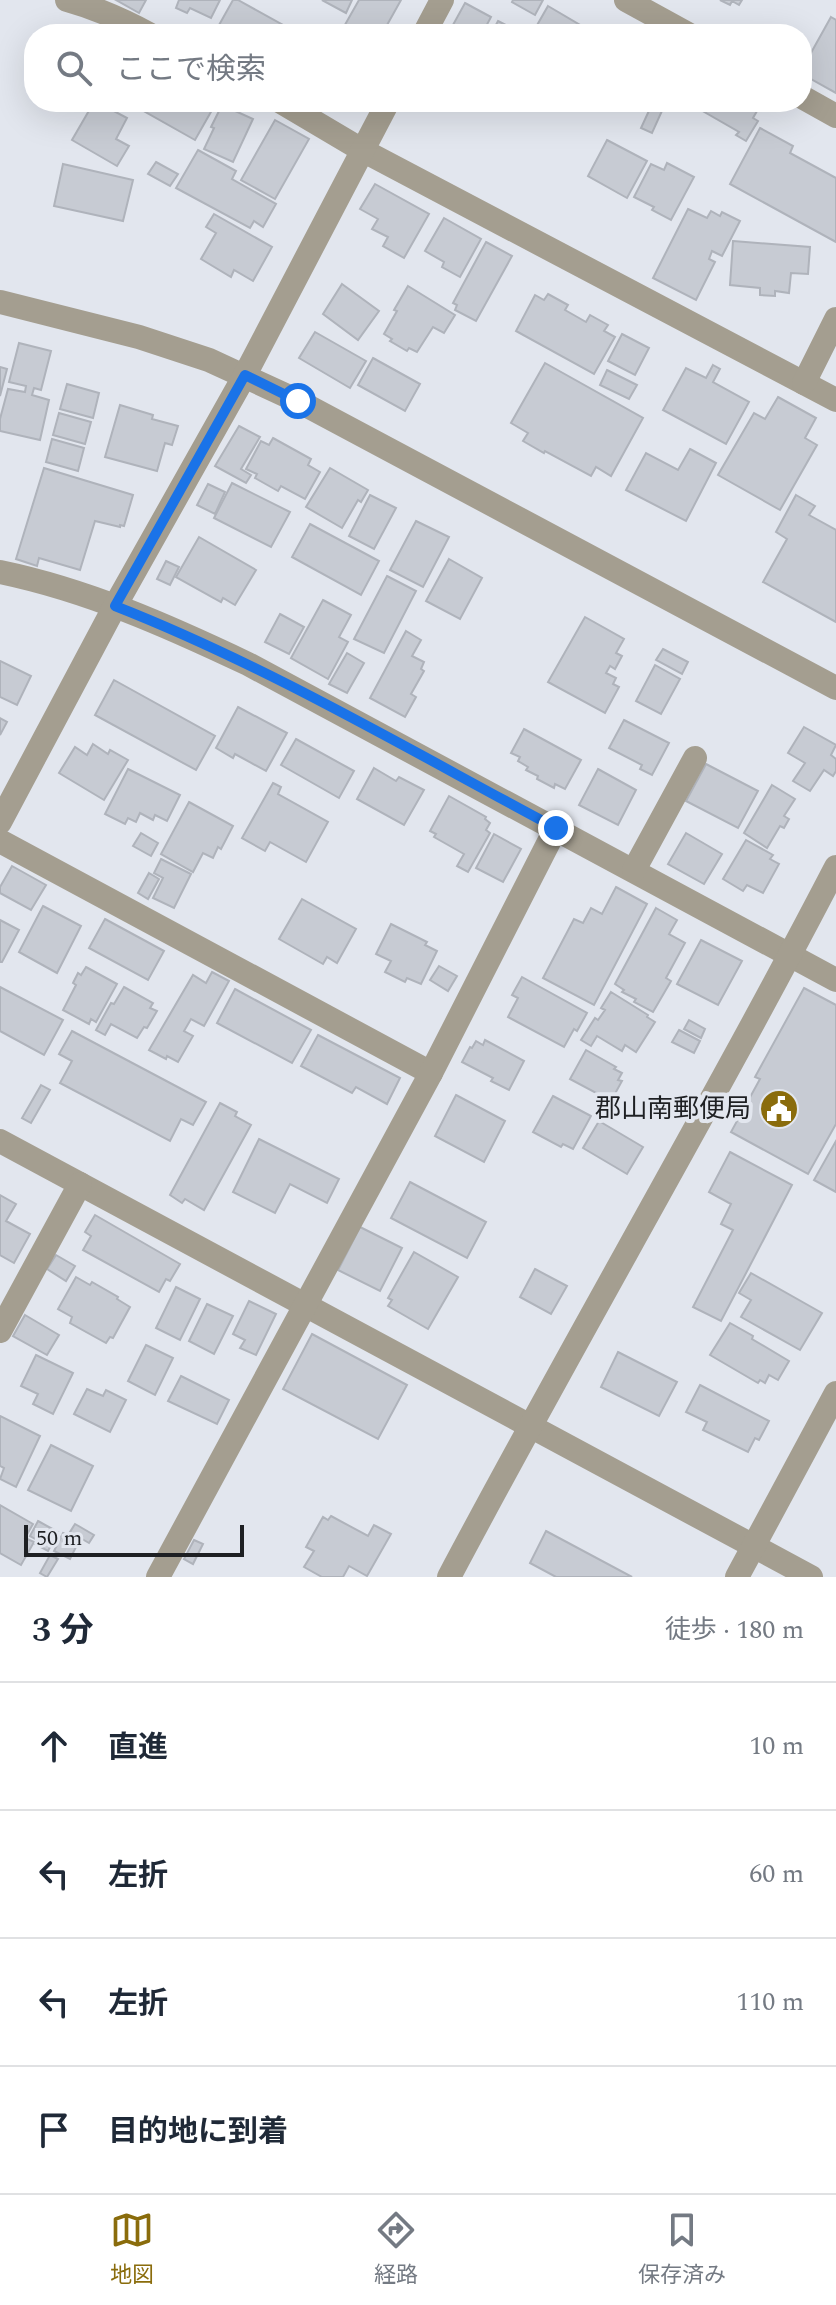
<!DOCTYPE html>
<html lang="ja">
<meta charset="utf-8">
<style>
:root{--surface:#fff;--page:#f6f6f7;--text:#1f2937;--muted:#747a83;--line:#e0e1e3;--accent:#8a6c0c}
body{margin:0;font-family:Spectral,"Noto Sans JP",serif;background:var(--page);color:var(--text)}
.scale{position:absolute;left:24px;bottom:20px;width:220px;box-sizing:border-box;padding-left:8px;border:4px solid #1e2023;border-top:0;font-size:22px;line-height:28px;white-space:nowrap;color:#1e2023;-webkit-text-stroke:6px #e2e6ee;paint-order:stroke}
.stop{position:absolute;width:24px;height:24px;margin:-18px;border:6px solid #1a73e8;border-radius:50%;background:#fff}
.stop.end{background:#1a73e8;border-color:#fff;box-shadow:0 2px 8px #0008}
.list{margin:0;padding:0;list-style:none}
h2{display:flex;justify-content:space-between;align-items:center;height:104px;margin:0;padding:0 32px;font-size:34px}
h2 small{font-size:26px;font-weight:400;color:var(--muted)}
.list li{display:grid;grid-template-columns:52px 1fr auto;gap:24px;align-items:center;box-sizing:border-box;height:128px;padding:0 32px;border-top:2px solid var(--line)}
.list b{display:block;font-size:30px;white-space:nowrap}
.list em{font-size:26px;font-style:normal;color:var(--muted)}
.icon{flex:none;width:44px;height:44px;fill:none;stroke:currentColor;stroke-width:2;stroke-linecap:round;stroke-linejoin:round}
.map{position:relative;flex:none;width:836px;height:1577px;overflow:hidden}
.search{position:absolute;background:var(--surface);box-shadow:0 8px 32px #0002;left:24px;right:24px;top:24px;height:88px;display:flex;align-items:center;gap:20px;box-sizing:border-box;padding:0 28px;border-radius:32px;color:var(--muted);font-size:30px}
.sheet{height:616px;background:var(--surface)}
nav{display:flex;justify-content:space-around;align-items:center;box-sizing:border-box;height:112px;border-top:2px solid var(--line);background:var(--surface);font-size:22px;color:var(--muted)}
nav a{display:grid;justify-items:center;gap:4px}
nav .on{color:var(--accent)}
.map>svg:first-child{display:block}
.building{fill:#c7cbd3;stroke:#afb3bb;stroke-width:2}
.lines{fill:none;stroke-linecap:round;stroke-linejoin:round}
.minor{stroke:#a49e90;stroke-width:24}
.route{stroke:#1a73e8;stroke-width:10}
.labels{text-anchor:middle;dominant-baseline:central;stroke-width:8;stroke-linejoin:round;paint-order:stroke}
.poi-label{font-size:26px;fill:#1e2023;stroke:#e2e6ee;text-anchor:end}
</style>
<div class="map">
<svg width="836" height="1577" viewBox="0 0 836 1577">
<rect width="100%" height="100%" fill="#e2e6ee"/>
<g class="building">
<path d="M116 0H146L139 13Z"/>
<path d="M179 0H220L211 18 190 8 187 13 176 8Z"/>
<path d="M233 0H238L292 30 290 34H214Z"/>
<path d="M322 0H352L346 13Z"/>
<path d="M359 0H401L382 34H350L342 30Z"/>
<path d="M513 0H543L535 15 512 2Z"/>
<path d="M720 0H742L739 5 732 1 730 5Z"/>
<path d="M465 3 491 17 482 34H448Z"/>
<path d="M548 6 580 25 576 33 578 34H532Z"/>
<path d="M831 17 836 20V93L802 74V69Z"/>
<path d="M498 21 523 34H491Z"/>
<path d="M94 102H97L127 118 116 139 129 146 117 166 72 140Z"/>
<path d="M146 102H199L212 110 195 140 142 110Z"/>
<path d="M653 102H666L652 133 641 128Z"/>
<path d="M687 102H758L761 104 753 118 758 121 746 141 736 135 739 132Z"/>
<path d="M222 105 253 119 233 162 204 149 214 128 211 127Z"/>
<path d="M275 120 309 139 275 199 241 180Z"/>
<path d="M760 128 793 146 790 153 836 178V242L730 184Z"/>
<path d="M607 140 647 161 627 198 588 176Z"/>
<path d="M198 150 236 171 232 179 276 204 263 227 254 221 250 228 176 188Z"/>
<path d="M156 162 178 174 170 186 148 174Z"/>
<path d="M667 163 694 177 671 220 652 210 654 207 634 197 651 164 664 170Z"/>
<path d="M63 164 133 180 123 221 54 206Z"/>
<path d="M375 184 429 214 404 258 383 246 388 237 372 229 378 219 360 209Z"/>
<path d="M688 209 707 218 711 211 720 216 722 212 740 221 722 256 712 251 709 259 715 262 696 300 653 278Z"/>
<path d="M214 214 272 247 253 281 234 270 231 277 201 259 216 233 206 227Z"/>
<path d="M444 218 481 239 460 277 442 267 444 262 425 251Z"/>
<path d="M733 241 810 247 808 274 791 273 789 293 775 291V296L760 295V288L730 285Z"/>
<path d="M486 242 512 256 476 321 455 310 457 305 453 303Z"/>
<path d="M342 284 379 311 358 340 323 314Z"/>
<path d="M408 286 455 315 444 333 433 327 417 352 409 348 407 351 390 341 392 339 384 334 397 311 394 310Z"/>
<path d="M548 294 568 305 565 310 586 322 590 315 608 325 604 331 615 337 594 374 516 331 535 295 544 300Z"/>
<path d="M315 332 366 361 350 388 299 358Z"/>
<path d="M622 334 649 348 635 375 608 361Z"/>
<path d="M19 343 51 351 41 390 34 388 32 395 49 400 40 440 0 431V419L8 389 25 392 26 386 9 382Z"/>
<path d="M373 358 420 384 405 411 358 385Z"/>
<path d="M545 363 643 418 611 476 596 467 591 476 545 451 544 453 523 441 528 433 511 423Z"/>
<path d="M713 365 720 369 713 382 749 402 726 444 663 410 686 368 706 378Z"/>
<path d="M0 367 7 369 0 396Z"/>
<path d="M607 370 637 385 629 399 600 385Z"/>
<path d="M67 384 99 393 93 418 60 409Z"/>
<path d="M778 397 816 418 805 438 817 445 780 510 718 475 754 413 765 419Z"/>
<path d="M120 405 153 415 152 419 178 426 172 445 165 443 157 471 105 457Z"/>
<path d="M59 413 91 422 85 444 53 435Z"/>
<path d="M239 426 260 437 241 469 251 475 246 483 215 466Z"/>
<path d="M273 438 311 459 308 465 320 472 305 499 281 486 278 491 255 478 257 474 246 469 261 441 269 445Z"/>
<path d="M52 439 84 448 78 471 46 462Z"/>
<path d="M690 449 716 463 686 521 626 490 646 453 678 470Z"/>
<path d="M44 468 133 495 124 526 120 525V527L95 521 80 570 39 558 37 566 16 559Z"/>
<path d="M330 468 368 490 361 502 358 500 342 528 306 507Z"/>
<path d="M232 483 290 512 271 547 214 518Z"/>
<path d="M208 484 225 492 215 514 197 505Z"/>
<path d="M370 495 396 508 374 549 349 536Z"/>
<path d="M796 495 815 506 809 515 836 530V622L763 582 787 539 776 532Z"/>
<path d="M416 521 449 537 423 587 390 570Z"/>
<path d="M310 524 379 561 361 595 292 557Z"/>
<path d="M199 537 256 570 235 605 223 598 221 602 176 577Z"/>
<path d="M449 559 482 578 460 619 426 601Z"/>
<path d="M166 561 179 567 170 585 157 579Z"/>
<path d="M387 576 416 591 384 653 354 639Z"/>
<path d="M323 600 351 615 339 637 348 642 328 679 291 658Z"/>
<path d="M280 614 304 627 289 654 265 642Z"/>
<path d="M585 617 624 639 616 653 622 656 615 669 610 666 606 673 616 678 613 684 619 687 605 713 548 682Z"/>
<path d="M406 631 421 640 412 656 424 662 421 669 424 671 411 694 416 697 405 717 370 698Z"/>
<path d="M663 649 688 662 682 674 656 660Z"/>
<path d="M347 653 364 663 347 693 329 684Z"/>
<path d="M0 661 31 676 17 705 0 697Z"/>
<path d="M655 665 680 679 661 714 636 701Z"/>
<path d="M114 680 215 736 196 770 95 715Z"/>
<path d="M238 707 287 733 266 771 235 754 233 758 216 748Z"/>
<path d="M0 718 7 722 0 735Z"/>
<path d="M624 720 669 743 652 775 640 769 642 765 609 748Z"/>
<path d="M804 727 836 745 831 755 836 759V771L833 776 824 770 810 791 793 781 805 763 788 753Z"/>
<path d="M524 729 581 760 565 789 555 784 554 788 537 779 538 776 526 770 528 767 518 761 520 757 511 753Z"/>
<path d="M296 739 354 771 339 798 281 765Z"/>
<path d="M93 744 108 754 110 750 128 760 104 800 59 773 75 747 87 755Z"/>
<path d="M706 764 758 791 738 828 686 801Z"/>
<path d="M374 768 396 781 399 777 424 790 404 825 357 799Z"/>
<path d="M128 769 180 795 167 821 155 815 153 820 140 813 136 822 128 818 125 824 105 814Z"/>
<path d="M598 769 636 790 618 825 579 805Z"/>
<path d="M273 783 281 787 278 794 328 822 306 862 270 842 265 851 242 838Z"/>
<path d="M772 785 795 799 784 816 789 819 784 828 780 826 767 848 744 833Z"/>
<path d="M449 796 486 817 485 819 490 823 486 830 490 833 468 872 457 866 464 854 434 837 436 834 430 831Z"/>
<path d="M189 802 233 826 221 849 218 847 213 858 203 853 193 872 161 854Z"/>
<path d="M141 833 158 843 151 856 133 846Z"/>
<path d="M686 833 722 854 704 884 668 864Z"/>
<path d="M494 834 521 849 503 882 476 868Z"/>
<path d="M746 840 773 855 770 859 779 864 763 893 747 885 743 891 723 879Z"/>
<path d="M161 859 191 874 174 908 153 898 163 878 154 873Z"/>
<path d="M12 866 46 885 31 910 0 893V887Z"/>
<path d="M149 873 159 879 148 899 138 893Z"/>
<path d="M616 887 647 904 594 1005 543 978 574 919 583 923 591 908 602 914Z"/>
<path d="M302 899 356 929 337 963 327 957 323 964 279 939Z"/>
<path d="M43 906 81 926 57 973 19 952Z"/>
<path d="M656 908 677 920 669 934 685 943 666 978 671 981 653 1012 634 1002 636 999 622 992 624 990 615 984Z"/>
<path d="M105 919 164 951 148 980 89 948Z"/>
<path d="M0 920 19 930 2 962H0Z"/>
<path d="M391 924 427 942 425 945 437 951 421 984 407 978 405 982 385 972 391 961 376 954Z"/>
<path d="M701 940 742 961 718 1005 677 984Z"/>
<path d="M439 966 457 976 448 991 430 980Z"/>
<path d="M86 967 117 984 96 1022 91 1019 89 1024 63 1010 76 985 73 983 78 973 81 975Z"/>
<path d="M212 972 229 981 204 1026 191 1019 184 1031 193 1036 178 1062 167 1056 166 1059 149 1050 193 975 206 983Z"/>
<path d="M522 977 587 1013 577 1031 574 1029 564 1047 508 1017 518 998 512 995Z"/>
<path d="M0 987 63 1020 44 1055 0 1031Z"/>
<path d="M124 987 153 1003 150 1008 157 1011 147 1028 144 1027 137 1038 111 1024 105 1035 96 1030 111 1003 114 1004Z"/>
<path d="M804 988 836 1005V1124L808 1174 731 1132 760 1079 755 1077Z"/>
<path d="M235 989 311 1030 292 1063 217 1023Z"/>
<path d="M611 992 648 1015 647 1017 655 1022 636 1052 625 1045 622 1051 597 1036 591 1046 581 1040 595 1018 598 1020 605 1010 601 1008Z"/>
<path d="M689 1020 705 1029 701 1038 684 1029Z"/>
<path d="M679 1030 700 1041 694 1053 672 1042Z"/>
<path d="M72 1031 206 1102 193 1125 181 1119 170 1141 60 1083 72 1061 59 1054Z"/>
<path d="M318 1035 400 1078 387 1104 356 1087 352 1093 301 1066Z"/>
<path d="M485 1040 524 1061 509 1090 491 1081 493 1078 462 1062 470 1047 472 1048 476 1041 483 1045Z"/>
<path d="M586 1050 616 1067 614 1069 622 1073 618 1080 622 1081 611 1101 570 1079Z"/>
<path d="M41 1085 50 1090 31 1123 22 1118Z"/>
<path d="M456 1095 505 1121 484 1162 435 1136Z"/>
<path d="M553 1096 591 1116 573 1149 563 1144 561 1147 533 1132Z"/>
<path d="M220 1103 237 1112 235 1116 251 1125 204 1210 185 1199 182 1203 170 1195Z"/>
<path d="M599 1121 643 1147 627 1174 583 1148Z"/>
<path d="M259 1139 339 1179 327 1203 290 1184 275 1213 233 1192Z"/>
<path d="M836 1141V1192L814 1180Z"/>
<path d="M730 1152 792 1185 721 1321 693 1307 733 1230 721 1224 731 1204 709 1192Z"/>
<path d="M410 1182 486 1222 467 1258 391 1218Z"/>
<path d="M0 1195 16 1204 6 1221 30 1234 14 1263 0 1255Z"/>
<path d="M95 1215 180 1264 170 1281 166 1279 159 1292 83 1250 91 1236 85 1232Z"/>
<path d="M360 1227 402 1248 380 1291 338 1270Z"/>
<path d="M414 1252 458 1277 428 1329 388 1306 392 1300 388 1298Z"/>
<path d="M56 1255 75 1266 66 1281 47 1269Z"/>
<path d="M535 1269 567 1286 551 1314 520 1297Z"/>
<path d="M751 1273 822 1313 800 1350 741 1317 751 1300 739 1293Z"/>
<path d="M76 1277 90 1285 92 1282 118 1297 117 1299 130 1307 113 1338 110 1337 106 1343 70 1323 72 1317 58 1309Z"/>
<path d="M176 1287 200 1299 180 1340 156 1328Z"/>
<path d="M249 1301 276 1314 256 1355 240 1348 245 1340 233 1334Z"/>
<path d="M207 1304 233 1316 214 1354 189 1341Z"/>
<path d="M25 1315 59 1335 47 1355 13 1336Z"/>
<path d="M730 1323 753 1336 752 1339 789 1361 778 1380 769 1375 765 1383 760 1380 758 1383 710 1355Z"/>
<path d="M312 1334 407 1385 378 1439 283 1389Z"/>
<path d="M146 1345 173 1358 155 1395 128 1381Z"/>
<path d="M618 1352 677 1382 659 1416 601 1387Z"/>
<path d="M36 1355 73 1373 53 1414 33 1404 38 1394 21 1386Z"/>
<path d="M181 1376 229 1400 217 1424 168 1401Z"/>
<path d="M700 1385 769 1421 759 1440 755 1438 748 1452 703 1430 707 1422 686 1412Z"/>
<path d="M87 1389 103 1396 106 1390 126 1400 110 1432 74 1414Z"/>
<path d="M0 1416 40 1436 16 1487 0 1479 4 1468 0 1466Z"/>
<path d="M51 1445 93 1466 71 1511 28 1490Z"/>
<path d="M0 1505 33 1524 25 1538 34 1542 21 1565 0 1553Z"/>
<path d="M331 1516 368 1536 374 1525 391 1534 367 1576 349 1566 343 1577H322L304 1567 314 1551 306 1547 323 1517 328 1520Z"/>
<path d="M38 1521 58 1532 48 1551 35 1544 37 1540 30 1536Z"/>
<path d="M75 1524 94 1535 89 1543 70 1532Z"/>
<path d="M546 1531 632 1577H556L530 1563Z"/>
<path d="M63 1533 79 1541 70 1559 54 1551Z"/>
<path d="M194 1540 203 1544 193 1564 184 1559Z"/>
<path d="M50 1555 58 1559 47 1577 40 1573Z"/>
</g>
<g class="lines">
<g class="minor">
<path d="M67 0C96 8 123 20 149 34"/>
<path d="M626 0 688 34"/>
<path d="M424 34 442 0"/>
<path d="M802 97 836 116"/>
<path d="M281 102 362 150 836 400"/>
<path d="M0 302 139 337 209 360 298 401 836 688"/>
<path d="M804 383 836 319"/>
<path d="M0 572C87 590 168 626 248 664L836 980"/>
<path d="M0 822 115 606 245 375 388 102"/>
<path d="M0 841 431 1073"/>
<path d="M634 870 695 758"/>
<path d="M0 1141 811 1577"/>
<path d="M0 1331 80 1184"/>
<path d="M158 1577 431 1073 556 828"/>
<path d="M449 1577C575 1339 712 1106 836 867"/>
<path d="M737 1577 836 1393"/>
</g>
</g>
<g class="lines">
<path class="route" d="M298 401 245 375 115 606C268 666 411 751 556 828"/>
</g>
<defs>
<symbol id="civic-disc" viewBox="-11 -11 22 22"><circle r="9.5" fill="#8a6c0c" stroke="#e2e6ee"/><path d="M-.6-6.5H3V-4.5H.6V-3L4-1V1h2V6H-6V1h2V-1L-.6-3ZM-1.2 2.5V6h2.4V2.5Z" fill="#fff"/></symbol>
</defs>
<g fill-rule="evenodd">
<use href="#civic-disc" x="757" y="1087" width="44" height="44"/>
</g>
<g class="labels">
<g class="poi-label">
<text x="751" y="1109">郡山南郵便局</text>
</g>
</g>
</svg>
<div class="scale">50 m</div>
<div class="stop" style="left:298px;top:401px"></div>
<div class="stop end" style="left:556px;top:828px"></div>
<div class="search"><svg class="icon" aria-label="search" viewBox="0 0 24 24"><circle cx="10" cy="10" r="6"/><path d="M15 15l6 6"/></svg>ここで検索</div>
</div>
<section class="sheet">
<h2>3 分<small>徒歩 · 180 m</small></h2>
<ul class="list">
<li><svg class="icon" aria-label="ahead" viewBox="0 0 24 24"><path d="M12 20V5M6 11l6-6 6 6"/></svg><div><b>直進</b></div><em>10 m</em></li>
<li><svg class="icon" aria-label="left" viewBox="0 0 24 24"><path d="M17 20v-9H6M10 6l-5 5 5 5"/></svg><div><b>左折</b></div><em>60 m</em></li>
<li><svg class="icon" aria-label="left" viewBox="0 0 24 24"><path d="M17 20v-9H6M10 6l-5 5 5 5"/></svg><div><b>左折</b></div><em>110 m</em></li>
<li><svg class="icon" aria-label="arrive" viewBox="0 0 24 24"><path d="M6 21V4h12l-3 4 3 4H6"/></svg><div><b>目的地に到着</b></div></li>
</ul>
</section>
<nav>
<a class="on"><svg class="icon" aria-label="map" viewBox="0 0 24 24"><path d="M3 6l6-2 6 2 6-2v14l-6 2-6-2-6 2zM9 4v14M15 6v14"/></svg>地図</a>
<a><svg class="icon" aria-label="directions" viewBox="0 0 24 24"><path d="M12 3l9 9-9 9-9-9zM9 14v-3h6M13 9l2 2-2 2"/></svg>経路</a>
<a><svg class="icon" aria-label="saved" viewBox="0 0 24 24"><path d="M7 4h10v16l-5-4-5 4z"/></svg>保存済み</a>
</nav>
